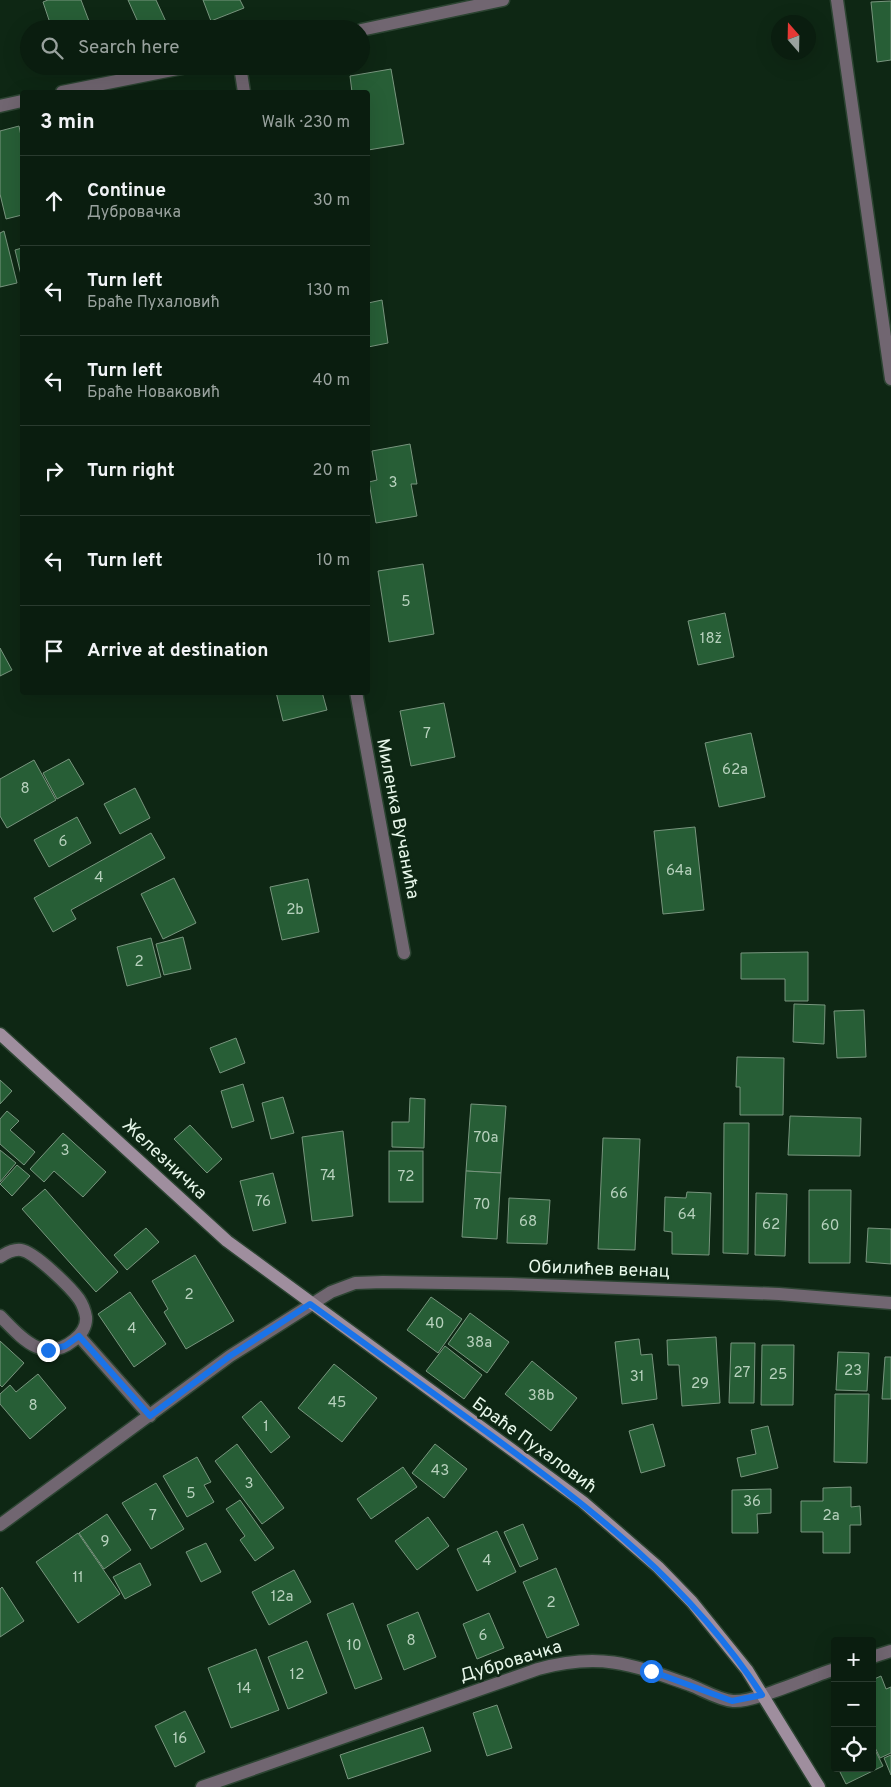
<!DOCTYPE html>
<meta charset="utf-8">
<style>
:root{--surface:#0a1d0f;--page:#182a1d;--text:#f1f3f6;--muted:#99a29e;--line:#2a3b2f}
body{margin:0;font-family:Overpass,sans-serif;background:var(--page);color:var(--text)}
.controls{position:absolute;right:15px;bottom:15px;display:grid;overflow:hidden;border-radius:5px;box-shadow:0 5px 20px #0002}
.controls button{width:45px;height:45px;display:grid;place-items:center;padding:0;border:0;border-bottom:1px solid var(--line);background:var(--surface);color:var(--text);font:25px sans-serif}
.compass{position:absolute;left:771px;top:15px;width:45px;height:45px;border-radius:50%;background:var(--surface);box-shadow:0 5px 20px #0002;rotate:340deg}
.stop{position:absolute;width:15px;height:15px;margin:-11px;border:4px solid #1a73e8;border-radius:50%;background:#fff}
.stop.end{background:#1a73e8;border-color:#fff;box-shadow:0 1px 5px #0008}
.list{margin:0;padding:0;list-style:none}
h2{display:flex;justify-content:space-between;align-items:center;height:65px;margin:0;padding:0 20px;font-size:21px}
h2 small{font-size:16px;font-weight:400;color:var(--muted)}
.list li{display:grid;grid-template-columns:32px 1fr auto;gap:15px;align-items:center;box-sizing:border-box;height:90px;padding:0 20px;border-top:1px solid var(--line)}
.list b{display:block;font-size:19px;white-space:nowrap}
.list p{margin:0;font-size:16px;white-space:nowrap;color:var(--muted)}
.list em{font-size:16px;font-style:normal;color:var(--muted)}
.icon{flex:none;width:28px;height:28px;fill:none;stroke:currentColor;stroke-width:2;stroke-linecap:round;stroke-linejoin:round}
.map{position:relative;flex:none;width:891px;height:1787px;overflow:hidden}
.search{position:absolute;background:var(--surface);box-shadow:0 5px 20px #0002;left:20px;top:20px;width:350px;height:55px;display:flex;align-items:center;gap:12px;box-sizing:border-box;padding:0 18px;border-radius:28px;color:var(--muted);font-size:19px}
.panel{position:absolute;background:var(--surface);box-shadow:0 5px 20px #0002;left:20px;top:90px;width:350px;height:605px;border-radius:5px}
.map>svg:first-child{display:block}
.building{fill:#275e36;stroke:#78957e}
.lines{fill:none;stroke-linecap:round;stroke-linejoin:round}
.lane-casing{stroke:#2c4432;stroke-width:15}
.street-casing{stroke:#2c4432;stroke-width:15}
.secondary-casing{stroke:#2c4432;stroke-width:15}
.lane{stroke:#716671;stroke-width:12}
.street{stroke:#716671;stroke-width:12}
.secondary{stroke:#9f8e9e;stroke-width:12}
.route{stroke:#1a73e8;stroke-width:6}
.labels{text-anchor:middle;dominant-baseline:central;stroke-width:5;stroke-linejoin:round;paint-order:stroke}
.number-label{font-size:15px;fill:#b7d1bd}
.street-label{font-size:18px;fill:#e7f7ea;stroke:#0e2714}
</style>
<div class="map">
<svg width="891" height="1787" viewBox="0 0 891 1787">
<rect width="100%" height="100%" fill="#0e2714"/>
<g class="building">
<path d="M48 0H81L92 29H52L43 2Z"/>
<path d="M128 0H156L168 26 162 29H141Z"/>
<path d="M203 0H240L244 8 211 21Z"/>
<path d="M891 1V60L877 62 871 2Z"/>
<path d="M391 69 404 144 368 150V92H352L350 76Z"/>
<path d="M19 126 22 141V215L6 219 0 194V131Z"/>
<path d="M4 231 17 283 0 287V233Z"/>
<path d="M22 248V279L15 250Z"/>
<path d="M382 300 388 343 368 347V303Z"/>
<path d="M410 444 417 484H411L417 516 376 523 369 482 377 480 372 451Z"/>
<path d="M423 564 434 634 389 642 378 571Z"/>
<path d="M725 613 734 657 698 665 688 621Z"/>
<path d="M0 648 12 670 0 676Z"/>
<path d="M276 692H322L327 710 283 721Z"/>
<path d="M444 703 455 757 411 766 400 711Z"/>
<path d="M751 733 765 797 719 807 705 743Z"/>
<path d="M69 759 84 784 57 799 43 773Z"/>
<path d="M34 760 56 800 7 828 0 816V779Z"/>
<path d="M135 788 150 818 120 834 104 804Z"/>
<path d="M77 817 91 843 49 867 34 840Z"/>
<path d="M695 827 704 910 663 914 654 831Z"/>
<path d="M151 833 165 858 71 910 76 919 53 932 34 898Z"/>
<path d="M174 878 196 923 163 939 141 894Z"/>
<path d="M308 879 319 932 282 940 270 887Z"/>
<path d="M183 937 191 969 164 975 156 944Z"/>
<path d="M151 938 161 977 127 986 117 947Z"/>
<path d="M808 952V1001H785V979H741V953Z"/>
<path d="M794 1004 825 1005 824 1044 793 1042Z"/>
<path d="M864 1010 866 1057 837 1058 834 1011Z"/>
<path d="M236 1038 245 1063 220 1073 210 1048Z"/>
<path d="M737 1057 784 1058 783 1115H740V1087H736Z"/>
<path d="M0 1080 12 1091 0 1104Z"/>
<path d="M243 1084 254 1121 232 1128 221 1091Z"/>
<path d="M283 1097 294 1133 271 1139 262 1103Z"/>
<path d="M410 1098 425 1099 424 1148 392 1147V1122H409Z"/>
<path d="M471 1104 506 1106 501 1173 466 1171Z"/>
<path d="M7 1111 19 1121 10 1130 35 1152 24 1165 0 1144V1119Z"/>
<path d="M790 1116 861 1118 860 1156 788 1155Z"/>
<path d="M724 1123H749L748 1254 723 1253Z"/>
<path d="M190 1125 222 1159 207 1173 174 1139Z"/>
<path d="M343 1131 353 1216 312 1221 302 1137Z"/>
<path d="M63 1133 106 1172 83 1197 54 1171 44 1182 30 1169Z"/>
<path d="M603 1138 640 1139 635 1250 598 1249Z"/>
<path d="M0 1150 16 1163 0 1182Z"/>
<rect x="389" y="1151" width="34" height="51"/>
<path d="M17 1165 30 1176 12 1196 0 1184Z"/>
<path d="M466 1171 501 1173 497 1239 462 1237Z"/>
<path d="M273 1173 286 1223 253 1231 240 1181Z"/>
<path d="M45 1189 118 1272 96 1292 22 1209Z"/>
<path d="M809 1190H851L850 1263H809Z"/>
<path d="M687 1192 711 1193 709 1255 672 1254V1232L664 1231 665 1197 686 1198Z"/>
<path d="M756 1193 787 1194 785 1256 755 1255Z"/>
<path d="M509 1198 550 1200 547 1244 507 1243Z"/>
<path d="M146 1228 159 1242 127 1270 114 1255Z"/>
<path d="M868 1228 891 1229V1264L866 1262Z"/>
<path d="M195 1255 234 1321 186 1349 164 1312 168 1309 152 1281Z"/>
<path d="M130 1292 166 1344 134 1367 98 1314Z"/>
<path d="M431 1297 462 1319 438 1353 407 1330Z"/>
<path d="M470 1313 509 1342 487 1373 448 1344Z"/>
<path d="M716 1337 720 1403 682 1406 679 1365H668L667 1340Z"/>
<path d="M639 1339 641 1355 652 1354 657 1399 622 1404 615 1342Z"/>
<path d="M0 1341 24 1363 2 1387 0 1385Z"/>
<path d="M731 1343H755L754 1403H729Z"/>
<path d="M762 1345H794L793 1405H761Z"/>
<path d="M445 1346 482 1375 464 1399 426 1371Z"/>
<path d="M838 1352 869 1353 867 1391 836 1390Z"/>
<path d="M885 1357H891V1399H882Z"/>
<path d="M532 1361 577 1398 551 1431 505 1394Z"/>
<path d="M334 1364 377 1398 342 1442 298 1408Z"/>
<path d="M38 1374 66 1408 30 1439 0 1404V1394L10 1385 16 1392Z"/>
<path d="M835 1394H869L867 1463 834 1462Z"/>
<path d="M261 1401 290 1437 271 1453 242 1417Z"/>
<path d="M653 1424 665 1466 641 1473 629 1431Z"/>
<path d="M768 1426 778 1468 741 1477 737 1458 756 1454 751 1430Z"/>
<path d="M237 1444 284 1508 262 1524 215 1461Z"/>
<path d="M435 1444 467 1469 444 1498 412 1473Z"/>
<path d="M197 1457 211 1482 204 1485 214 1502 187 1517 163 1476Z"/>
<path d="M403 1467 417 1487 371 1519 357 1499Z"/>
<path d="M156 1483 184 1529 151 1549 122 1503Z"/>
<path d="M851 1487V1507L860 1506 861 1525H850V1553H823V1532H801V1501H823V1488Z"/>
<path d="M771 1489V1513L757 1514 758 1533H732V1490Z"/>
<path d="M240 1500 274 1548 255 1561 240 1540 245 1536 226 1509Z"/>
<path d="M107 1514 131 1550 104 1569 79 1533Z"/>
<path d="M428 1517 449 1546 417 1570 395 1541Z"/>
<path d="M523 1524 538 1559 520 1567 504 1532Z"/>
<path d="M497 1531 516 1572 477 1591 457 1549Z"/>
<path d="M78 1533 120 1594 78 1623 36 1562Z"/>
<path d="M206 1543 221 1572 201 1582 186 1552Z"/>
<path d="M140 1563 151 1585 125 1599 113 1577Z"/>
<path d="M556 1568 579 1625 547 1638 523 1582Z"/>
<path d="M294 1570 311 1602 269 1625 252 1592Z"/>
<path d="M2 1587 24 1621 0 1637V1589Z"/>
<path d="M353 1603 382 1679 355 1689 327 1614Z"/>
<path d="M418 1612 436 1657 404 1670 387 1625Z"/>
<path d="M489 1613 504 1648 477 1659 463 1624Z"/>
<path d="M307 1641 327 1693 288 1709 268 1657Z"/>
<path d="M256 1649 279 1710 231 1728 208 1668Z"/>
<path d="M881 1676 886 1689 891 1687V1753L880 1758 872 1741V1680Z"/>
<path d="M497 1705 512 1748 487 1756 473 1713Z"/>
<path d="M185 1711 205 1752 175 1767 155 1726Z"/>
<path d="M423 1727 431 1751 348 1779 340 1755Z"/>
<path d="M873 1746 883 1766 846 1784 838 1768H872Z"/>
<path d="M891 1755V1775L884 1758Z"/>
</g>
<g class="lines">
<defs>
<g id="lane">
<path d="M0 1257C6 1253 13 1249 21 1250 35 1252 71 1288 79 1299 83 1305 85 1311 86 1317 87 1326 81 1335 74 1340 43 1365 21 1337 0 1316"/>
<path d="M79 1336 150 1416"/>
</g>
<g id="street">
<path d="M837 0 891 379"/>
<path d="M361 30 503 0"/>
<path d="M240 66 244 92"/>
<path d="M62 92 192 66"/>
<path d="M0 106 22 101"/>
<path d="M356 692 404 953"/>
<path d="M0 1525 230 1356 331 1292 355 1283 383 1282 511 1284 779 1294 891 1303"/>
<path d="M872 1657 891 1651"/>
<path d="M202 1787 538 1669C600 1652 631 1664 690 1685 703 1690 719 1700 733 1701 753 1703 812 1676 835 1669"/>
</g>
<path id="secondary" d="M0 1034 227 1241 583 1502 658 1567 692 1602 747 1670 819 1787"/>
</defs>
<use href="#lane" class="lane-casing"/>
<use href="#street" class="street-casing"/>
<use href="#secondary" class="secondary-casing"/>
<use href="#lane" class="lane"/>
<use href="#street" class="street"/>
<use href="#secondary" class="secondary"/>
</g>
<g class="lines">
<path class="route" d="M48 1350 65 1346 79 1336 150 1416 230 1356 310 1304C370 1347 429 1390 488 1433 595 1512 688 1582 762 1695L732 1701 651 1671"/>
</g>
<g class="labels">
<g class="number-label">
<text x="393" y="483">3</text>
<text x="406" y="602">5</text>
<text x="711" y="639">18ž</text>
<text x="427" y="734">7</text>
<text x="735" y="770">62a</text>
<text x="25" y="789">8</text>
<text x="63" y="842">6</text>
<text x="679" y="871">64a</text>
<text x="99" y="878">4</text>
<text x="295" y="910">2b</text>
<text x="139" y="962">2</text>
<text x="486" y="1138">70a</text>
<text x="65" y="1151">3</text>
<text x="328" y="1176">74</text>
<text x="406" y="1177">72</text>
<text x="619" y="1194">66</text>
<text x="263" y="1202">76</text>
<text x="482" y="1205">70</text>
<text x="687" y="1215">64</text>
<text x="528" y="1222">68</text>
<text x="771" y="1225">62</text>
<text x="830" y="1226">60</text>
<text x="189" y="1295">2</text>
<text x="435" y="1324">40</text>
<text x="132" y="1329">4</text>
<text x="479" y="1343">38a</text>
<text x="853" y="1371">23</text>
<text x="742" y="1373">27</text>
<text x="778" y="1375">25</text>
<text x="637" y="1377">31</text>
<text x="700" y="1384">29</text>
<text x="541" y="1396">38b</text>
<text x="337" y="1403">45</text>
<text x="33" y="1406">8</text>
<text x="266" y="1427">1</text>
<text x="440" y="1471">43</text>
<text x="249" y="1484">3</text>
<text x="191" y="1494">5</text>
<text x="752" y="1502">36</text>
<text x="153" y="1516">7</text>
<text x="831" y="1516">2a</text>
<text x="105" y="1542">9</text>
<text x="487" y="1561">4</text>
<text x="78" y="1578">11</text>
<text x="282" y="1597">12a</text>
<text x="551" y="1603">2</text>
<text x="483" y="1636">6</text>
<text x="411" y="1641">8</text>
<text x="354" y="1646">10</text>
<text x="297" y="1675">12</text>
<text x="244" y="1689">14</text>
<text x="180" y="1739">16</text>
</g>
<g class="street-label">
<text transform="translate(397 819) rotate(79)">Миленка Вучанића</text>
<text transform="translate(164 1160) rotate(43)">Железничка</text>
<text transform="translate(599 1270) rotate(2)">Обилићев венац</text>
<text transform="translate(534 1446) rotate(36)">Браће Пухаловић</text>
<text transform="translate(511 1662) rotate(-17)">Дубровачка</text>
</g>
</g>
</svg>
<div class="controls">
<button>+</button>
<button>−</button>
<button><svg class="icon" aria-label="locate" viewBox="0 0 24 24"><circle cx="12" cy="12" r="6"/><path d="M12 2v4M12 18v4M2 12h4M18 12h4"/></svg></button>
</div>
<svg class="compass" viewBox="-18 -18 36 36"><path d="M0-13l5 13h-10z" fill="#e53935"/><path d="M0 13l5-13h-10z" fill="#99a29e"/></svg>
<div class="stop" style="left:651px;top:1671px"></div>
<div class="stop end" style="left:48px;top:1350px"></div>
<div class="search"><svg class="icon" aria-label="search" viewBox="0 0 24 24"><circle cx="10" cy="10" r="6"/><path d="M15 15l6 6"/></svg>Search here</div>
<section class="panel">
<h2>3 min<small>Walk · 230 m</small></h2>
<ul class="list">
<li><svg class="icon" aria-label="ahead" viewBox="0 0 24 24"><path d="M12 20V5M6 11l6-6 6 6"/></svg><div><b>Continue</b><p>Дубровачка</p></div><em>30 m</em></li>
<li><svg class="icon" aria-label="left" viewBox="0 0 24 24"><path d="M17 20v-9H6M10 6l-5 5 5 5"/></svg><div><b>Turn left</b><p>Браће Пухаловић</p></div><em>130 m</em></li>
<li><svg class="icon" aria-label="left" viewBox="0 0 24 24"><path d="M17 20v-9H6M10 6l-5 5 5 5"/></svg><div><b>Turn left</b><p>Браће Новаковић</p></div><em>40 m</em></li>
<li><svg class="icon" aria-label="right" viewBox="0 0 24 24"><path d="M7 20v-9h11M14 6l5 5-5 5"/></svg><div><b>Turn right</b></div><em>20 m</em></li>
<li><svg class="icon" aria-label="left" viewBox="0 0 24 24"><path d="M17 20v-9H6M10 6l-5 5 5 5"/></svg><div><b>Turn left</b></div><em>10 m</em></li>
<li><svg class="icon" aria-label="arrive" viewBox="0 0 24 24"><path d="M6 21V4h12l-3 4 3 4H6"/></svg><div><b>Arrive at destination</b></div></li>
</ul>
</section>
</div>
